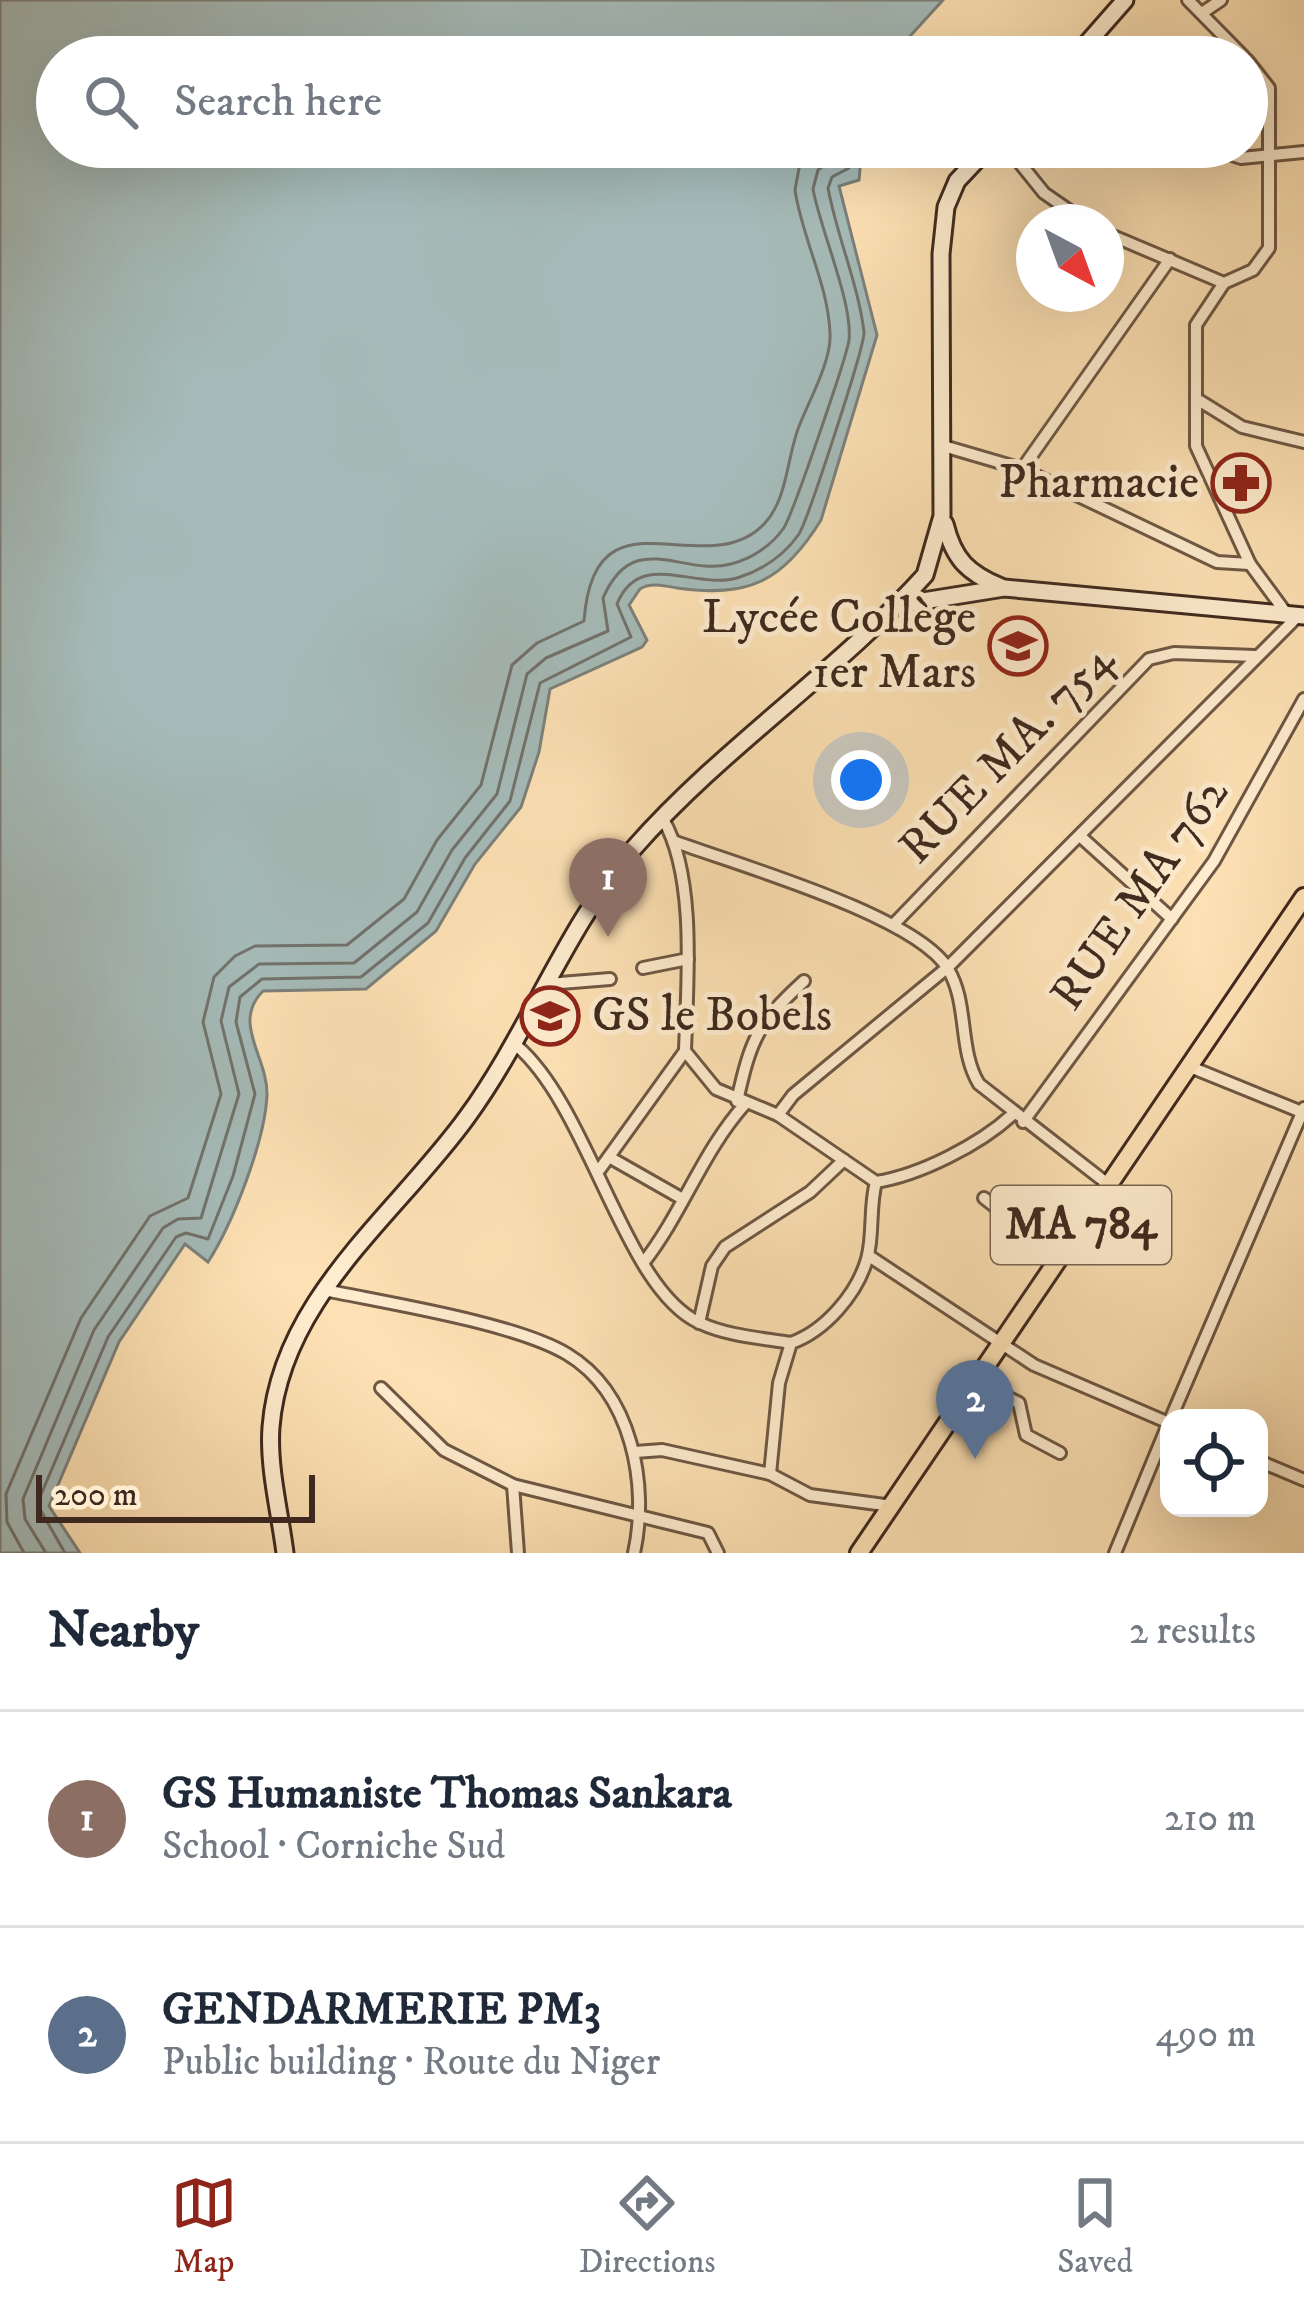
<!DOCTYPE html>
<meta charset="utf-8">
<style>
:root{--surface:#fff;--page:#f2f2f3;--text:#1f2937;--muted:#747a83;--line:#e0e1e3;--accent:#8f2418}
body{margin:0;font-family:"IM FELL DW Pica",serif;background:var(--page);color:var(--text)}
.controls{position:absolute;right:36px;bottom:36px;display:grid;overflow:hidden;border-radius:24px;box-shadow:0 12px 48px #0002}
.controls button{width:108px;height:108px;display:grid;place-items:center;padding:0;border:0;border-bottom:3px solid var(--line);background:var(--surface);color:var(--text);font:60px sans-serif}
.compass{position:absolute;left:1016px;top:204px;width:108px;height:108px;border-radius:50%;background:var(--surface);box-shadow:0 12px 48px #0002;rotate:139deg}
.scale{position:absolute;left:36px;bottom:30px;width:279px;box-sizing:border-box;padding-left:12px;border:6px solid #3f291e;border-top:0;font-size:33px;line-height:42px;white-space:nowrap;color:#3f291e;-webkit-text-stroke:9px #feecce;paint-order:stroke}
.you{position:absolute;left:861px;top:780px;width:42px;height:42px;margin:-30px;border:9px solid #fff;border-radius:50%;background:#1a73e8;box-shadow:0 0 0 18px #1a73e833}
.badge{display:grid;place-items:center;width:78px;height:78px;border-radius:50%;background:var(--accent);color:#fff;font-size:39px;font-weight:700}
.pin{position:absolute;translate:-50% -99px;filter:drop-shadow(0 3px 6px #0008)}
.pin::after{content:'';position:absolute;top:63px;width:42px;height:36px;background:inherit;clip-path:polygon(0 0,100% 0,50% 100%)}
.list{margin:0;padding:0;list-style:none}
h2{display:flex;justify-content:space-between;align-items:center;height:156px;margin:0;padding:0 48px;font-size:51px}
h2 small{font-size:39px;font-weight:400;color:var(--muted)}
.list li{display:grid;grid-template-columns:78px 1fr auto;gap:36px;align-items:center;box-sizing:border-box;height:216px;padding:0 48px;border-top:3px solid var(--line)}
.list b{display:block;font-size:45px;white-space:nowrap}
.list p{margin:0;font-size:39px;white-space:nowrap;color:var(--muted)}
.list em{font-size:39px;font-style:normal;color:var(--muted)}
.icon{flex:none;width:66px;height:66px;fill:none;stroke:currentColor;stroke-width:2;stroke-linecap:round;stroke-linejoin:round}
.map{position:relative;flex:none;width:1304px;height:1553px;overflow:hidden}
.search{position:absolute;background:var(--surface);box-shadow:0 12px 48px #0002;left:36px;right:36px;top:36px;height:132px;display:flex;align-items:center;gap:30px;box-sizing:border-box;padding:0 42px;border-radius:66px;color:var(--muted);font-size:45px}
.sheet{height:588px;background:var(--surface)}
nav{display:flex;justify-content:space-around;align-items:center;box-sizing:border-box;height:168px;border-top:3px solid var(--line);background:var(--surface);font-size:33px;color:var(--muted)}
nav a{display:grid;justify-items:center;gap:6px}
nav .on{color:var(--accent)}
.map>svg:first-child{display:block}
.water{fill:#a5bbb9;stroke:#7c817b;stroke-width:3}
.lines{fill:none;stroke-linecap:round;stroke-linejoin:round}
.shore{stroke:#72726c;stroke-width:3}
.minor-casing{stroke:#6e5744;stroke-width:16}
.secondary-casing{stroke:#3f291e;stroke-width:21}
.primary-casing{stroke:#3f291e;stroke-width:22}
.minor{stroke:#feecce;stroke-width:10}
.secondary{stroke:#feecce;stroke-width:15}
.primary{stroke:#fde1b4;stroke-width:16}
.labels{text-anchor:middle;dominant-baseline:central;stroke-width:10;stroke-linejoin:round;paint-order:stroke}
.shield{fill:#feecce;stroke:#786453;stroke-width:3}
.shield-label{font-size:45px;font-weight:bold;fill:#3f291e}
.poi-label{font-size:48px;fill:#3f291e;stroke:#feecce;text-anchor:end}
.street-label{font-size:48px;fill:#3f291e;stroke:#feecce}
</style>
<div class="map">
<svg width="1304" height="1553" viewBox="0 0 1304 1553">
<rect width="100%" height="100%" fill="#fde1b4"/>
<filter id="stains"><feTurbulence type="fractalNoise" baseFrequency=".00167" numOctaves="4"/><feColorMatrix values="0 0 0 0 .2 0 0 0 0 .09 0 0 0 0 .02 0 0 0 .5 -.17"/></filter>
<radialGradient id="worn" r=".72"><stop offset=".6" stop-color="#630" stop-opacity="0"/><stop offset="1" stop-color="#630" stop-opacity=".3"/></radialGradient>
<path class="water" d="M0 0H943L891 57H57V147H862L859 180 839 186 877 335 821 520C783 582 748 598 677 588 666 586 650 582 640 589 639 590 630 604 629 605L647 640 642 647 550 689 539 752 521 807 475 864 436 931 366 989 263 991C231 1023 268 1057 267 1095 265 1141 233 1223 208 1262L185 1244 119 1342 49 1506 80 1553H0Z"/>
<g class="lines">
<g class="shore">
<path d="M24 1553 7 1522 6 1494 81 1318 150 1216 188 1198 221 1094 203 1022 214 977 235 956 255 946 347 945 404 899 437 840 481 785 512 665 537 643 584 621C594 481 706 587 765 523 787 499 787 459 798 429 808 402 832 361 830 333 828 284 802 238 795 190L799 168 816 147"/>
<path d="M46 1553 25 1519 23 1499 94 1330 163 1228 178 1219 201 1218 239 1094 221 1021 229 987 259 964 354 963 417 912 452 850 497 794 527 674 546 658 608 631 603 598C634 527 681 577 731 564 751 559 771 546 783 529 791 520 847 356 849 340 853 303 820 229 813 189L818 170 834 157 835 147"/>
<path d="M65 1553 37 1504 108 1337 176 1237 186 1233 208 1239 233 1176 255 1094 236 1022 240 997 262 979 361 977 428 923 465 858 510 801 540 683 631 637 617 604C640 547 697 592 740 577 764 569 785 554 799 534 808 519 865 346 864 332 858 283 837 237 828 188L832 177 849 168 850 147"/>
</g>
<defs>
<g id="minor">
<path d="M1188 0 1244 57"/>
<path d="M1202 13 1221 0"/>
<path d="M1247 60 1269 88V248L1253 270 1224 283 1196 325V446L1250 564 1286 613"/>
<path d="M1007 147 1044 193 1086 222"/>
<path d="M1208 147 1241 158 1304 152"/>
<path d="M1106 233 1224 283"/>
<path d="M1200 401 1242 427 1304 442"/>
<path d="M940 445 1022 469 1217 562 1250 564"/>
<path d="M1022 469 1170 259"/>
<path d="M663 819C697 878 687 984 685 1051L716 1089 778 1115 876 1182C920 1175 979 1145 1012 1115"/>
<path d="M1081 837 1172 919"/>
<path d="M676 842C738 865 917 916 948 969 969 1004 958 1050 979 1084L1109 1185"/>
<path d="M894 924 1149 659 1174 653 1255 656"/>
<path d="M643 968 688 959"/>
<path d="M548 984 610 979"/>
<path d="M517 1046C591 1110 624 1289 700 1323 728 1336 761 1338 791 1343"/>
<path d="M1188 1066 1304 1113"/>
<path d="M737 1101C751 1039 757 1024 804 981"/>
<path d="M778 1115 793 1095 948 967 1299 615"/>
<path d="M1023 1122 1214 861 1304 699"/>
<path d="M609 1157 681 1198"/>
<path d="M600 1169 685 1051"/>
<path d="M984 1198 1058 1256"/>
<path d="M869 1256 1034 1365 1169 1423"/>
<path d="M644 1262C683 1212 702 1152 745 1104"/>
<path d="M325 1290C387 1303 515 1323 567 1354 632 1393 649 1485 634 1553"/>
<path d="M699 1323 712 1266 725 1247 810 1192 844 1160"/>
<path d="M975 1381 1019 1403 1026 1435 1060 1453"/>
<path d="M381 1388 444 1450 513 1485 708 1533 718 1553"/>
<path d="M1171 1418 1304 1108"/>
<path d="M635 1452 662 1450 770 1474 810 1495 892 1506"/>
<path d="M1259 1461 1304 1480"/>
<path d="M770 1474 779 1383 791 1343C825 1331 857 1294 867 1259 874 1235 869 1207 876 1182"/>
<path d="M513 1485 518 1553"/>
<path d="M1115 1553 1169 1422"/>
</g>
<g id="secondary">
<path d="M1075 57 1125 0"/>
<path d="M945 524C954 560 968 573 1001 587"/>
<path d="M898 605 1004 588 1304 616"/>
<path d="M285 1553C280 1513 268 1467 271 1427 281 1298 397 1214 467 1117 529 1032 565 928 634 848 722 748 836 673 925 575L942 516 941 254 946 207 957 181 989 147"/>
</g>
<path id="primary" d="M859 1553 1304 897"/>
</defs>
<use href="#minor" class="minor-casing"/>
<use href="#secondary" class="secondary-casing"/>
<use href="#primary" class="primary-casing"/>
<use href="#minor" class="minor"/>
<use href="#secondary" class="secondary"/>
<use href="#primary" class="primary"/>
</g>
<defs>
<symbol id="pharmacy-ring" viewBox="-11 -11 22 22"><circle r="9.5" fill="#feecce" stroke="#8f2418" stroke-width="1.5"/><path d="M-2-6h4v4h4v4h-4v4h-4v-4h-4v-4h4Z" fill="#8f2418"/></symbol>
<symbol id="school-ring" viewBox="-11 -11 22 22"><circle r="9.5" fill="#feecce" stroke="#8f2418" stroke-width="1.5"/><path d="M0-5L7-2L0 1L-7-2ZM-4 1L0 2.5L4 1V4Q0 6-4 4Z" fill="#8f2418"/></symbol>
</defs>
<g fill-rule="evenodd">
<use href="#pharmacy-ring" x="1208" y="450" width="66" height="66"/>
<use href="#school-ring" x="985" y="613" width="66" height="66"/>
<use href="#school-ring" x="517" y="983" width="66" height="66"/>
</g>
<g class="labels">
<rect class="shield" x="991" y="1186" width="180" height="78" rx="9"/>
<g class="shield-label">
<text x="1081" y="1225">MA 784</text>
</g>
<g class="poi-label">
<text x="1199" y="483">Pharmacie</text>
<text x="976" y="618">Lycée Collège<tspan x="976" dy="55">1er Mars</tspan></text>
<text x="592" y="1016" text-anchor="start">GS le Bobels</text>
</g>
<g class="street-label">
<text transform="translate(1007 754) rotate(-46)">RUE MA. 754</text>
<text transform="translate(1140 894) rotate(-55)">RUE MA 762</text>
</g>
</g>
<rect width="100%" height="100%" filter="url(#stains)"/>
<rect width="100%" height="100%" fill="url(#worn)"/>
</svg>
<div class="controls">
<button><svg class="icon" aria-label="locate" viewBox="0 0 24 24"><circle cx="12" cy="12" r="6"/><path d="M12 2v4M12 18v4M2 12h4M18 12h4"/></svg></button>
</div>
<svg class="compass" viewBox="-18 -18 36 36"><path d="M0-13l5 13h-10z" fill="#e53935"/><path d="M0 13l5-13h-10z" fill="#747a83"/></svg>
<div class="scale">200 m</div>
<div class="you"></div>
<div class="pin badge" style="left:608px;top:937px;background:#8d6e63">1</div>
<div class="pin badge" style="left:975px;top:1459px;background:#5c6f8a">2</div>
<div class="search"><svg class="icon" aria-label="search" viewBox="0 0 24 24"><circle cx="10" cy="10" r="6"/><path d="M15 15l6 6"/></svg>Search here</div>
</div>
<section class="sheet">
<h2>Nearby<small>2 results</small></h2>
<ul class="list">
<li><span class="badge" style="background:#8d6e63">1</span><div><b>GS Humaniste Thomas Sankara</b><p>School · Corniche Sud</p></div><em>210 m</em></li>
<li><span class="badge" style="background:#5c6f8a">2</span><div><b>GENDARMERIE PM3</b><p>Public building · Route du Niger</p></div><em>490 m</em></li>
</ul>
</section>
<nav>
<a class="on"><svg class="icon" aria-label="map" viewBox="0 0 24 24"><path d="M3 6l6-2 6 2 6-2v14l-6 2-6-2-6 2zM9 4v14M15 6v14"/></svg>Map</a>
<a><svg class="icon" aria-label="directions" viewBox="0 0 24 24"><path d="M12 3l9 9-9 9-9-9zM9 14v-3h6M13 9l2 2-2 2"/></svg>Directions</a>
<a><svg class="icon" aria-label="saved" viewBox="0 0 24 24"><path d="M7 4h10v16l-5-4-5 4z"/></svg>Saved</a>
</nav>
